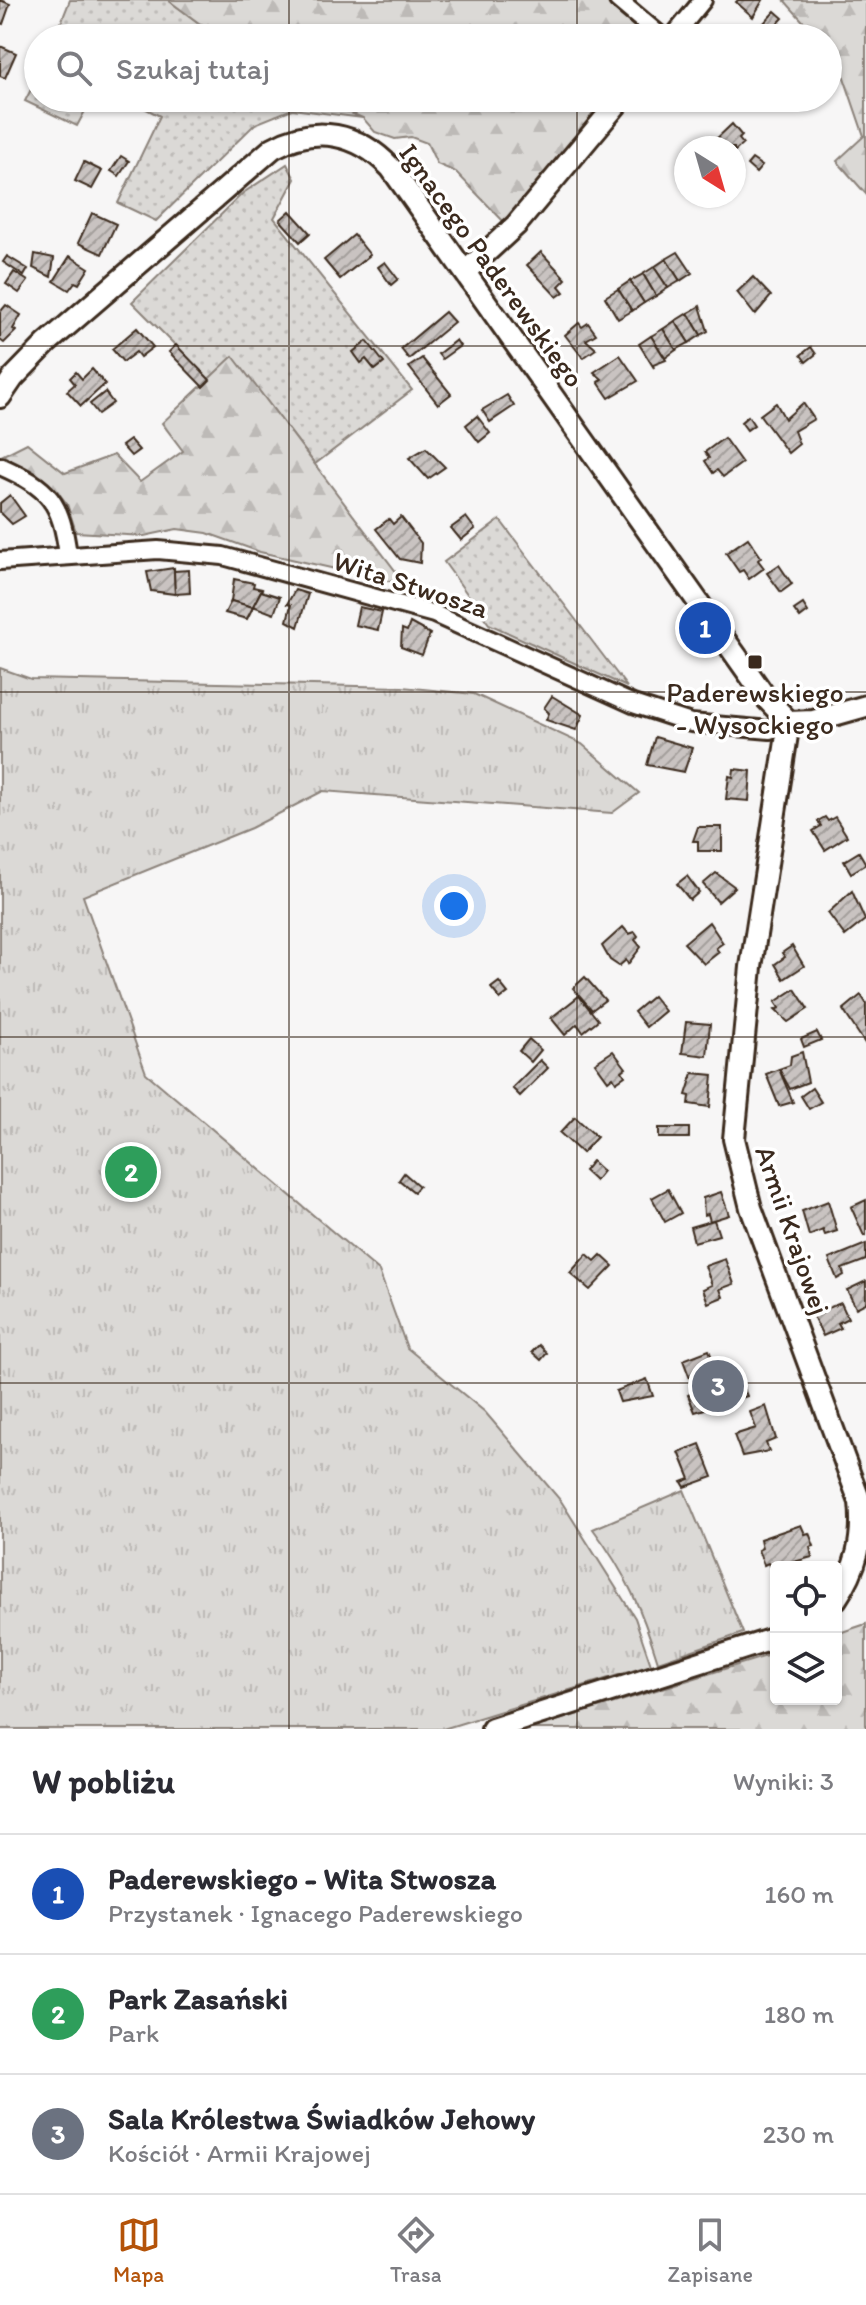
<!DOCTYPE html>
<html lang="pl">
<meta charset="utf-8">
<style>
:root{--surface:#fff;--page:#f2f2f3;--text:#2b2b33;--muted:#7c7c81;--line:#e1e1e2;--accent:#b45309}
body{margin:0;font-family:Itim,sans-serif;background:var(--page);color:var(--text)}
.controls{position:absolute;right:24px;bottom:24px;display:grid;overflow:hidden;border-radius:8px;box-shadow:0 2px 6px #0004}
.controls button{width:72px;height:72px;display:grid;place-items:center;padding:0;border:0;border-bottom:2px solid var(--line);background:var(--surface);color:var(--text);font:40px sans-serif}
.compass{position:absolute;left:674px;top:136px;width:72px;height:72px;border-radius:50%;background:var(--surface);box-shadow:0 2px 6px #0004;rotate:143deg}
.you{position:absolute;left:454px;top:906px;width:28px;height:28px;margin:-20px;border:6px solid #fff;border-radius:50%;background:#1a73e8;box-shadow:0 0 0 12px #1a73e833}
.badge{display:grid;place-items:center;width:52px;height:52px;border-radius:50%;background:var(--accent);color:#fff;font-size:26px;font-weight:700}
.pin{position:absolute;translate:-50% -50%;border:4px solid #fff;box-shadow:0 2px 8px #0006}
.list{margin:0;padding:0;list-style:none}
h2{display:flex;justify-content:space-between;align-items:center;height:104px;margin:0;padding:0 32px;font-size:34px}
h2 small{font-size:26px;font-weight:400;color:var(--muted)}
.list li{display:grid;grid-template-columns:52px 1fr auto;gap:24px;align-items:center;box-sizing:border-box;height:120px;padding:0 32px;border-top:2px solid var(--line)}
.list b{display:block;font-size:30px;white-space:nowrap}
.list p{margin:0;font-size:26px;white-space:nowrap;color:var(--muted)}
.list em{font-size:26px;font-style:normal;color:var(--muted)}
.icon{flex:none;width:44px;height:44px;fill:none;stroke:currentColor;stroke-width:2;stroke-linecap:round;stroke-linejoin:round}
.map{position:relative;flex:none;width:866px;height:1729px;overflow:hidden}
.search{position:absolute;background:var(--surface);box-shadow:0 2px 6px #0004;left:24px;right:24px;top:24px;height:88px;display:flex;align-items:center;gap:20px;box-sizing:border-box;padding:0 28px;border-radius:44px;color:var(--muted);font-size:30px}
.sheet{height:464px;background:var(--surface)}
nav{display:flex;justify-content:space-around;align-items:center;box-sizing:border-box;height:112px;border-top:2px solid var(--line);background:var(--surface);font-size:22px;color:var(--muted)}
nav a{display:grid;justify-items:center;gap:4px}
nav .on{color:var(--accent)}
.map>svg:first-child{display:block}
.grass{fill:url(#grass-dots);stroke:#8b827a;stroke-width:2}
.forest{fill:url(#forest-firs);stroke:#8b827a;stroke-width:2}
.park{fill:url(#park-tufts);stroke:#8b827a;stroke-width:2}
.building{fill:url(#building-hatch);stroke:#3b2a1e;stroke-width:2}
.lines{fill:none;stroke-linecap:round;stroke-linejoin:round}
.minor-casing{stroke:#3b2a1e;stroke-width:22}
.tertiary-casing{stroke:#3b2a1e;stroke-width:26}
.minor{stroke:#fff;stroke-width:16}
.tertiary{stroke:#fff;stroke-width:20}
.grid{fill:none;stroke:#3b2a1e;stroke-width:2;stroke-opacity:0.55}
.poi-dot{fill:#3b2a1e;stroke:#fff;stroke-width:3}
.labels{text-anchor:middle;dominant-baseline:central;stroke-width:7;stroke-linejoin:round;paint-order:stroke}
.street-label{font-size:28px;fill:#3b2a1e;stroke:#fff}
.poi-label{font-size:28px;fill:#3b2a1e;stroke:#fff}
</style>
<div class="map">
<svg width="866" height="1729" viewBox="0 0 866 1729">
<defs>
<pattern id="grass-dots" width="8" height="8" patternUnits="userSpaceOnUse" patternTransform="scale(2)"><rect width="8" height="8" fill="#dbd9d6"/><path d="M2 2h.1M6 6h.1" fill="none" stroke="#bdbab7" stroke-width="1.8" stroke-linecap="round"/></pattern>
<pattern id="forest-firs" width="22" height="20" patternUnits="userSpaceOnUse" patternTransform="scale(2)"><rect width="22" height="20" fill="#dbd9d6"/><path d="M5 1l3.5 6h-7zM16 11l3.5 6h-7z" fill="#bdbab7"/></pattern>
<pattern id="park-tufts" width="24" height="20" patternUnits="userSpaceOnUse" patternTransform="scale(2)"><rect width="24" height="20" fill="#dbd9d6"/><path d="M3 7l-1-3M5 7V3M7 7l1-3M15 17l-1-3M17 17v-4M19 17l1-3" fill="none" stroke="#bdbab7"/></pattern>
<pattern id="building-hatch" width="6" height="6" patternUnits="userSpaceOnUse" patternTransform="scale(2)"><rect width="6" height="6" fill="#c9c3c1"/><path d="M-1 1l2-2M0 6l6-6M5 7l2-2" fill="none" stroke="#a49f9c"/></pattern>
</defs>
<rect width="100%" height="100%" fill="#f7f6f6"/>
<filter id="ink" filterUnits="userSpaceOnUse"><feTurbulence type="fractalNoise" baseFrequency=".0125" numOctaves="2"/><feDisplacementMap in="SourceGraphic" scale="16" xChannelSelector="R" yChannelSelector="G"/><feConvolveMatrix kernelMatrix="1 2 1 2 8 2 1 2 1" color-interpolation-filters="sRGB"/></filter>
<g filter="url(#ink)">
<g class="grass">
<path d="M70 0H168L215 35 238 38H55Z"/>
<path d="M38 76V98H92L77 126 25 101Z"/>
<path d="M125 98H324L327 103 363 118 292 109 255 124 156 221 118 203 160 116Z"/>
<path d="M287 164 295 179 274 218 412 390 315 464 233 357 209 379 132 302 243 193Z"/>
<path d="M500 520 627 687 489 624 444 562Z"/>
</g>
<g class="forest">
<path d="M168 0H608L622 16 654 38H238L215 35Z"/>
<path d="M784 0H866V194L837 161 864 136 837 57 828 60V38H799L809 28Z"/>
<path d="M324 98H613L505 223 456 172 437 164 427 143 411 137 395 139 375 132 363 118 327 103Z"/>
<path d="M233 356 406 585 260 552 207 533 177 529 144 536 76 532 67 504 57 491 3 455 27 443 65 473 114 455 140 482 183 451 162 423Z"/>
<path d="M866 1624V1729H530L776 1653V1699H836V1634Z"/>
</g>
<g class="park">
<path d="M0 668 31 679 402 687 474 694 582 744 639 793 612 813 323 791 251 828 83 896 146 1073 379 1271 407 1348 485 1412 561 1501 635 1618 651 1665 443 1729H0Z"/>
<path d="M684 1490 743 1633 658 1662C642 1610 626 1573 593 1529Z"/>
</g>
<g class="building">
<path d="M0 0 10 4 3 24 0 23Z"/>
<path d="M738 0H763L753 17 736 2Z"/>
<path d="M775 11 783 18 770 32 762 25Z"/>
<path d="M724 27 736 38H716Z"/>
<path d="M0 46 16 53 5 78 0 76Z"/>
<path d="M732 124 742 136 739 139 743 144 734 152V148H712L710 145Z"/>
<path d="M121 156 129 161 119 176 111 171Z"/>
<path d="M752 159 762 166 756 173 747 165Z"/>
<path d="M84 162 102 171 92 189 75 181Z"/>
<path d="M290 211 310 233 300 242 280 220Z"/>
<path d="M92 213 116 224 102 254 78 243Z"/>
<path d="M354 235 370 255 340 279 324 260Z"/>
<path d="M541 252 566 279 559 286 564 292 557 297 527 265Z"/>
<path d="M678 252 692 273 680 281 666 259Z"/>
<path d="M35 254 54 258 51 277 33 268Z"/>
<path d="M7 256 28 269 24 276 3 262Z"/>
<path d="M70 256 89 268 79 284 75 282 69 290 54 281Z"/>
<path d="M666 259 680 281 668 288 654 267Z"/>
<path d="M385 262 398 279 391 285 378 267Z"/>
<path d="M654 267 668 288 656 296 643 274Z"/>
<path d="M14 272 28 281 19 293 6 284Z"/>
<path d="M643 274 656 296 644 303 630 281Z"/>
<path d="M753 277 771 296 755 315 737 292Z"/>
<path d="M630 281 644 303 632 311 618 289Z"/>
<path d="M618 289 632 311 618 319 605 297Z"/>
<path d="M6 305 21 315 13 329 16 331 4 343 0 340V312Z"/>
<path d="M700 306 708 331 701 335 688 313Z"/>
<path d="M445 312 454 322 409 359 401 349Z"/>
<path d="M688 313 701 335 689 343 675 321Z"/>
<path d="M675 321 689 343 676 350 663 329Z"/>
<path d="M579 323 582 327 588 323 596 334 586 340 596 349 583 358 565 335Z"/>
<path d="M137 328 153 347 140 357 136 352 123 362 112 349Z"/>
<path d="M663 329 676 350 665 358 651 336Z"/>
<path d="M651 336 666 360 653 365 654 368 639 344Z"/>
<path d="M456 340 460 346 442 359 438 354Z"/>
<path d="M367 341 384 363 375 370 366 359 361 363 353 352Z"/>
<path d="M176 345 210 380 203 387 169 352Z"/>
<path d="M811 347 816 354 806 362 801 355Z"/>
<path d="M620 355 638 381 609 398 598 382 602 379 594 372Z"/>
<path d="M422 358 451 394 438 404 409 367Z"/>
<path d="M92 369 105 384 81 406 67 391 75 384 70 378 76 372 82 379Z"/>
<path d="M105 392 113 403 98 414 90 404Z"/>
<path d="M507 395 514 406 490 422 482 410Z"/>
<path d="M776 403 785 419 803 403 814 419 794 431 799 444 788 453 760 415Z"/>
<path d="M477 416 490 433 479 442 466 425Z"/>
<path d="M748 416 754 425 747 430 741 422Z"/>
<path d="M724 438 742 463 723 477 717 470 713 473 705 461 709 458 705 452Z"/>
<path d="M130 440 139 450 131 456 122 446Z"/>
<path d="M426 448 445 467 428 479 409 458Z"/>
<path d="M10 495 25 516 12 524 0 512V503Z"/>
<path d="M401 517 421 543 420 563 400 559 376 529 389 519 393 524Z"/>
<path d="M466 517 475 529 461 540 451 528Z"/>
<path d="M748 538 761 557 758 560 764 568 749 579 743 570 739 572 726 553Z"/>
<path d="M779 565 792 584 781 592 767 573Z"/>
<path d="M174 568 175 594 151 591 147 572Z"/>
<path d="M189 570 190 593 175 594 174 571Z"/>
<path d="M234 579 254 583 253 587 262 589 253 607 231 601Z"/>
<path d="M295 590 308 594 298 627 287 621 291 605 287 604Z"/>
<path d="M261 591 280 597 274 614 253 606Z"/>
<path d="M231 601 253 607 247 619 225 613Z"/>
<path d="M803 604 808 612 800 618 794 610Z"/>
<path d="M359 607 382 612 378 630 355 625Z"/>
<path d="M410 623 430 634 422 655 401 647 402 629 407 631Z"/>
<path d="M552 696 583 715 576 730 546 720 549 713 544 708Z"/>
<path d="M655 737 692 748 684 772 647 765Z"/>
<path d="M734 769 751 771 749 801 726 799 729 776 733 777Z"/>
<path d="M825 817 828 821 835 817 847 836 825 850 813 831 821 826 818 821Z"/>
<path d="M698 827H722V851H698V841H693Z"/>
<path d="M859 852 866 864 851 873 844 861Z"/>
<path d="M716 873 735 887 718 902 703 884Z"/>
<path d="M687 876 699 892 690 900 677 884Z"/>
<path d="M852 891 865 920 845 936 828 913Z"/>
<path d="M709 922 723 943 716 948 719 952 704 964 684 943Z"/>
<path d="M623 927 629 934 635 932 638 936 635 940 641 947 628 964 626 960 619 966 610 960 602 946Z"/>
<path d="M792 946 804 966 784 979 775 964 785 957 782 953Z"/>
<path d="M585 977 605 1000 592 1010 573 988Z"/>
<path d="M499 982 508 993 500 999 491 988Z"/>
<path d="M795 989 808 1009 788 1022 775 1010 779 1008 775 1002Z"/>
<path d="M861 995 866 1003V1045L843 1010Z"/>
<path d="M579 996 598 1020 583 1032 577 1024 565 1035 551 1018Z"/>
<path d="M653 996 665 1011 646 1027 634 1012Z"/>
<path d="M686 1022 710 1024 707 1056 682 1053Z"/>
<path d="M817 1032 821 1040 804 1047 801 1039Z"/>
<path d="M529 1039 541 1050 531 1062 519 1051Z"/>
<path d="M613 1051 626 1068 622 1071 625 1076 616 1082 613 1077 608 1081 595 1063Z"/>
<path d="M802 1052 808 1082 790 1089 779 1069 790 1065 791 1056Z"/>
<path d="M540 1060 548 1068 520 1096 512 1088Z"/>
<path d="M779 1069 793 1102 779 1106 766 1074Z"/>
<path d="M693 1073 713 1075 710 1107 689 1104 690 1096 686 1095Z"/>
<path d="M812 1088 821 1102 809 1109 801 1096Z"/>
<path d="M575 1117 597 1137 582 1153 560 1133Z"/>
<rect x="659" y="1128" width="30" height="10"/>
<path d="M592 1161 603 1171 595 1181 584 1171Z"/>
<path d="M404 1173 419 1186 414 1192 399 1180Z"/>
<path d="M668 1189 681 1213 665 1222 652 1198Z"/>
<path d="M721 1192 729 1215 710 1221 708 1214 704 1215 703 1198Z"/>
<path d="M866 1200V1235L864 1236 851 1207Z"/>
<path d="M828 1201 837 1231 825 1235 823 1230 809 1236 802 1211Z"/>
<path d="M714 1220 719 1235 694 1242 690 1227Z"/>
<path d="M866 1244V1260L842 1269 844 1275 837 1279 829 1259Z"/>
<path d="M587 1254 595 1261 601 1255 613 1266 590 1290 570 1273Z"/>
<path d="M725 1259 734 1284 720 1289 723 1297 708 1303 703 1289 712 1285 705 1266Z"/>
<path d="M866 1281V1303L856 1308 847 1290Z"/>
<path d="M841 1303 848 1318 838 1323 841 1328 823 1336 812 1314Z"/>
<path d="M539 1345 547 1353 541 1360 532 1352Z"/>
<path d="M709 1350 721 1381 738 1374 747 1396 695 1412 688 1395 695 1392 683 1360Z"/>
<path d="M647 1379 653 1396 620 1402 616 1391Z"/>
<path d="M766 1406 776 1439 766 1443 769 1451 742 1456 734 1435 756 1428 750 1412Z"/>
<path d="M700 1444 713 1477 685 1487 682 1482 690 1479 679 1452Z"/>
<path d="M801 1525 805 1534 809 1533 814 1546 810 1547 812 1557 776 1567 772 1572 768 1563 764 1565 758 1550 762 1548 760 1539Z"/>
</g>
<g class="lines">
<defs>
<g id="minor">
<path d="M618 0 663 38"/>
<path d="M672 38 703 0"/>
<path d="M0 466C50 488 61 502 68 555"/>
<path d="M0 561 158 550 223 556 434 614 633 704 691 723 770 730 789 722"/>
</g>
<g id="tertiary">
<path d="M465 272 516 225 622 98"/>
<path d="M0 397 13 378 47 343 273 148C316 124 358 133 391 168L766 698 789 722"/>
<path d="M789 722 751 967 734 1139 751 1208 860 1502C864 1539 857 1568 836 1599"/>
<path d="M789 722 813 721 866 706"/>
<path d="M492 1729 776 1638"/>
</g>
</defs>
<use href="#minor" class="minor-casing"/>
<use href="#tertiary" class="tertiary-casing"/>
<use href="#minor" class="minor"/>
<use href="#tertiary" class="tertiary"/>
</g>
</g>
<path class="grid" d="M289 0V38M577 0V38M289 98V1729M577 98V1729M0 346H866M0 692H866M0 1037H866M0 1383H866"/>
<rect class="poi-dot" x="747" y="654" width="16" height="16" rx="4"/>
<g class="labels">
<g class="street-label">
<text transform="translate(492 265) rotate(54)">Ignacego Paderewskiego</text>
<text transform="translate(411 584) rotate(18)">Wita Stwosza</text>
<text transform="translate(793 1230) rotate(71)">Armii Krajowej</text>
</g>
<g class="poi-label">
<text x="755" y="692">Paderewskiego<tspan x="755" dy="32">- Wysockiego</tspan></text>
</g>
</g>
</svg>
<div class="controls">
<button><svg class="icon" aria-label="locate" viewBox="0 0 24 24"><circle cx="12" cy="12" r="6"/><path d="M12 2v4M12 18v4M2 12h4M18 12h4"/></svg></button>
<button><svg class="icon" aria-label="layers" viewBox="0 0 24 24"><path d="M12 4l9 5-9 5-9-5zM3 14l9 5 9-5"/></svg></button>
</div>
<svg class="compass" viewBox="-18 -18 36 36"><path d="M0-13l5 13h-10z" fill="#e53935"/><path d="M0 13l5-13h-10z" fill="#7c7c81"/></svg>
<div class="you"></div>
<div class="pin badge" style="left:705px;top:628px;background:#1a4fb4">1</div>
<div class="pin badge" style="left:131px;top:1172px;background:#2e9e5b">2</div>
<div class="pin badge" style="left:718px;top:1386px;background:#6b7280">3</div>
<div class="search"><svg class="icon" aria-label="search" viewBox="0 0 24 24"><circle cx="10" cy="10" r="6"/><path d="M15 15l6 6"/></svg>Szukaj tutaj</div>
</div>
<section class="sheet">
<h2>W pobliżu<small>Wyniki: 3</small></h2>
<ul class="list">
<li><span class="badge" style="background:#1a4fb4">1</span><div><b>Paderewskiego - Wita Stwosza</b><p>Przystanek · Ignacego Paderewskiego</p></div><em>160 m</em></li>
<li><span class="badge" style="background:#2e9e5b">2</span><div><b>Park Zasański</b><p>Park</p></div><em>180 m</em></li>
<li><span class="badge" style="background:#6b7280">3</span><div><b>Sala Królestwa Świadków Jehowy</b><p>Kościół · Armii Krajowej</p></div><em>230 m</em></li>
</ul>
</section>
<nav>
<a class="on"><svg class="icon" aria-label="map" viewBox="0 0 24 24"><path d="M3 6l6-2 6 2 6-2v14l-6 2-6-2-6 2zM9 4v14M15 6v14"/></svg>Mapa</a>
<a><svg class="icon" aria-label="directions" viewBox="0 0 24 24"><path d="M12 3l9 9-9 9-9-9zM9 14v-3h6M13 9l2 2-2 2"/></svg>Trasa</a>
<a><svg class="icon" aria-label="saved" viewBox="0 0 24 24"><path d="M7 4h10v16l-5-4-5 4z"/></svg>Zapisane</a>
</nav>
